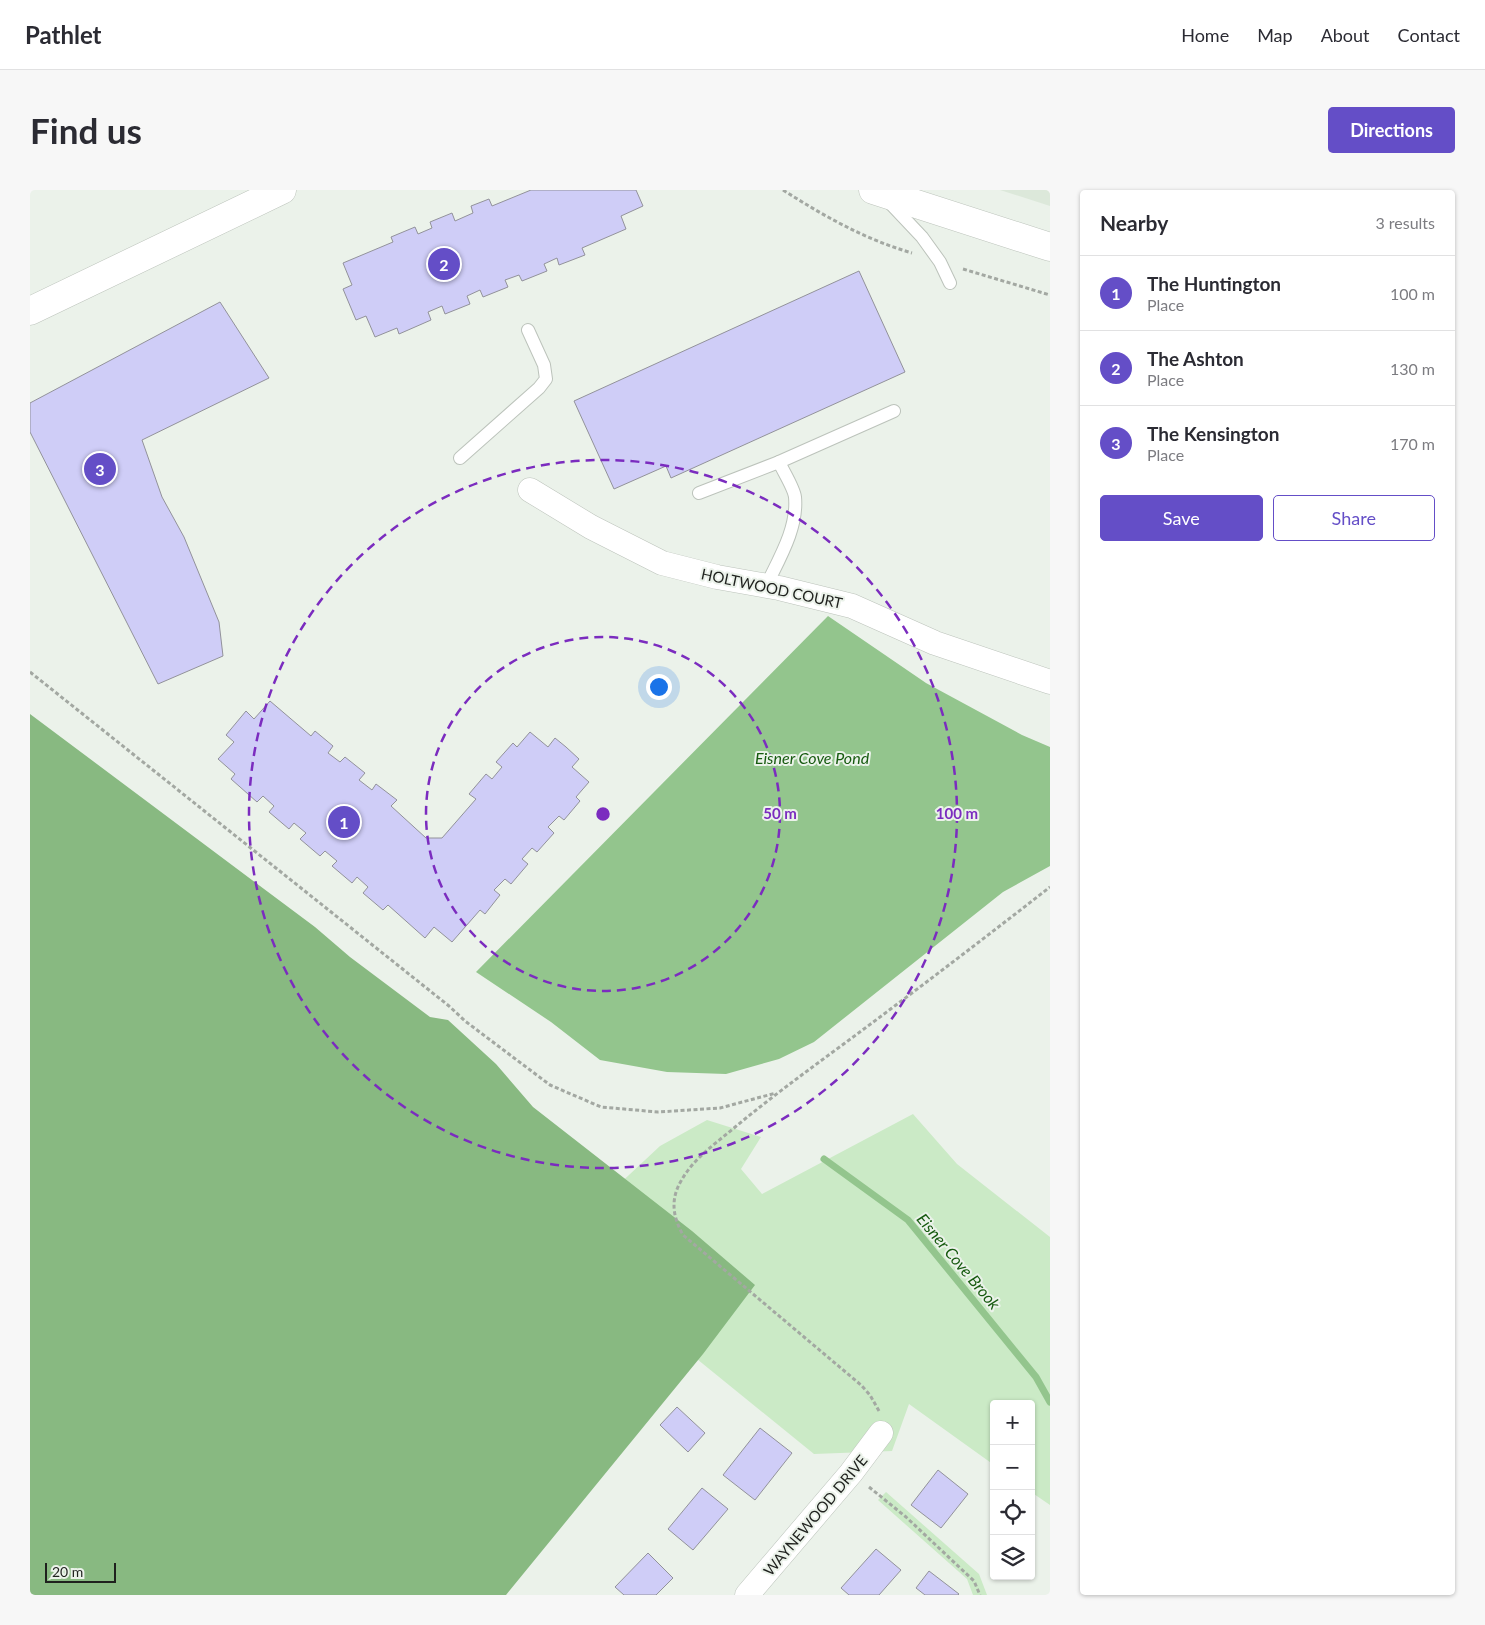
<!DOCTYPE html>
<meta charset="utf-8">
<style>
:root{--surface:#fff;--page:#f7f7f7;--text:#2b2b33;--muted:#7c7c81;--line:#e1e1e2;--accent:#644ec7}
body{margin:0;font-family:Lato,sans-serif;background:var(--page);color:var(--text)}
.controls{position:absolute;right:15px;bottom:15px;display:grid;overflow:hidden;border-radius:5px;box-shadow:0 1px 4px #0004}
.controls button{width:45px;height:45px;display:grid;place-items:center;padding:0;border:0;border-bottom:1px solid var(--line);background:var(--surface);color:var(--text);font:25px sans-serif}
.scale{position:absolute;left:15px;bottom:12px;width:71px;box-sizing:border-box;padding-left:5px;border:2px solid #1f211e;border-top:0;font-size:14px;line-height:18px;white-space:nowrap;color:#1f211e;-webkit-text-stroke:4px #ebf2ea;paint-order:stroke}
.you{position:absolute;left:628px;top:496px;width:18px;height:18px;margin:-12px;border:4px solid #fff;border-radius:50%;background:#1a73e8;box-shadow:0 0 0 8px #1a73e833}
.badge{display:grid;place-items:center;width:32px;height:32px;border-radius:50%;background:var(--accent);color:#fff;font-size:16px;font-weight:700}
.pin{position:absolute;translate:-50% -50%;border:2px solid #fff;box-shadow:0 1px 5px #0006}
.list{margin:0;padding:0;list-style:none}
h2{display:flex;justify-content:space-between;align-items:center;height:65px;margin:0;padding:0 20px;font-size:21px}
h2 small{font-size:16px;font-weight:400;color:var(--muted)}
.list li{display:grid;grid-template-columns:32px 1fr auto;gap:15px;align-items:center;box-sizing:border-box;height:75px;padding:0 20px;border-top:1px solid var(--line)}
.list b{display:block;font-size:19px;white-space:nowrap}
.list p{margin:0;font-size:16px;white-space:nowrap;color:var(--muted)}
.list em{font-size:16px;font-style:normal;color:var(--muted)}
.actions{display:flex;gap:10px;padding:15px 20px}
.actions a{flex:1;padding:11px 0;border:1px solid var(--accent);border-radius:5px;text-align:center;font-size:18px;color:var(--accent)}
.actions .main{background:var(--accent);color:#fff}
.icon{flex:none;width:28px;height:28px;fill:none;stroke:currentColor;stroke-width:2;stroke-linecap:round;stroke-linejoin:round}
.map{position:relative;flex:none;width:1020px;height:1405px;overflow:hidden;border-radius:5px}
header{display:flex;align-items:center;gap:30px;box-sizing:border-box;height:70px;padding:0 25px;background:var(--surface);border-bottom:1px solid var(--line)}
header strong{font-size:24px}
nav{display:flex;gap:28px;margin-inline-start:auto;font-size:18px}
.intro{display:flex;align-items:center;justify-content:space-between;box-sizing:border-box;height:120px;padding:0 30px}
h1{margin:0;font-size:35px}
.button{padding:12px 22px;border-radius:5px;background:var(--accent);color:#fff;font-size:18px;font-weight:700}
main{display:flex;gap:30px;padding:0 30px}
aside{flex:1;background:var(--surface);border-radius:5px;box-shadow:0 1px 4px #0004}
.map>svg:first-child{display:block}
.built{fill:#dce8da}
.green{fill:#cbeac6}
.forest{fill:#88b981}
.water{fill:#93c58d}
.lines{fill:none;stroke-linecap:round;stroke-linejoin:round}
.stream{stroke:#93c58d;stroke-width:7}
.building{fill:#cfcdf7;stroke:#92929a}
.lane-casing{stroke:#bcc3bb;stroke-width:14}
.street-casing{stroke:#bcc3bb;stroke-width:25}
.secondary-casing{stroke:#bcc3bb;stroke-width:29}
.highway-casing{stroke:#bcc3bb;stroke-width:29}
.path{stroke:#a3a8a2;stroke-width:3;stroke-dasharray:4 2.5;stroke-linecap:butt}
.lane{stroke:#fff;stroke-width:12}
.street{stroke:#fff;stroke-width:24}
.secondary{stroke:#fff;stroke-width:28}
.highway{stroke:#fff;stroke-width:28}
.ring{fill:none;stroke:#7b2cbf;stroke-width:2.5;stroke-dasharray:9 6}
.labels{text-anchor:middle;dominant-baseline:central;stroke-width:4;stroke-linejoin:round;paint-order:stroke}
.street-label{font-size:15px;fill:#1f211e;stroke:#ebf2ea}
.water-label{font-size:16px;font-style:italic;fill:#165a0f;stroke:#ebf2ea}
.centre{fill:#7b2cbf;stroke:#ebf2ea;stroke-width:2.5}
.ring-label{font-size:15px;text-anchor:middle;font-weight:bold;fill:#7b2cbf;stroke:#ebf2ea;stroke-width:4;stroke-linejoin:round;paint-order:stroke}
</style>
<header>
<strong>Pathlet</strong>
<nav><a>Home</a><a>Map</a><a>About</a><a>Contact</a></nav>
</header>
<div class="intro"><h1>Find us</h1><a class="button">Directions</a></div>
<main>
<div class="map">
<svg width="1020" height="1405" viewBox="0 0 1020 1405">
<rect width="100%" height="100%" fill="#ebf2ea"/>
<path class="built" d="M970 0H1020V16Z"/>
<g class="green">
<path d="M883 924 927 974 1020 1047V1315L1001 1302V1214H964V1275L879 1214 862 1261 784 1264 630 1139 584 999 630 956 677 930 731 947 711 979 732 1004Z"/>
<path d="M856 1302 949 1384 957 1405H943L937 1389 848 1310Z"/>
</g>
<path class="forest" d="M0 524 285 737 320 767 400 827 418 830 466 874 503 917 662 1041 725 1095 673 1164 476 1405H0Z"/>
<path class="water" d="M798 426 896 493 992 545 1020 557V676L973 702 784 852 749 869 696 884 637 882 570 870 521 832 446 782Z"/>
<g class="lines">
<path class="stream" d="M794 969 878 1030 1006 1187 1020 1212"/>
</g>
<g class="building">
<path d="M501 0H606L613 16 591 26 596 39 552 58 555 65 529 75 527 68 514 74 517 81 492 91 489 85 475 90 478 97 453 107 450 100 437 106 440 114 415 124 412 116 398 122 401 130 369 144 367 138 345 147 336 126 326 130 313 99 322 95 313 73 363 52 361 47 385 37 388 44 402 38 400 32 422 23 425 31 443 23 441 16 459 9 462 16Z"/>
<path d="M829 81 875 182 641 288 636 276 584 299 544 211Z"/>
<path d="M190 112 239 188 112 250 132 307 154 347 189 432 193 466 128 494 0 242V213Z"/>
<path d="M240 511 281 546 285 541 303 556 298 563 310 572 315 567 335 583 329 590 342 600 346 594 367 610 361 616 396 648H412L446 609 439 604 456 584 462 589 472 577 466 572 483 553 487 557 500 542 518 557 525 548 536 557 549 569 542 577 559 592 546 607 550 611 534 630 529 626 518 637 524 643 507 662 502 658 492 669 498 674 481 694 475 689 464 700 470 705 455 724 450 720 422 752 404 737 395 748 358 715 353 720 333 703 338 697 327 687 322 693 302 676 307 671 295 661 290 666 270 649 276 643 264 633 259 639 239 622 244 616 233 606 227 612 201 589 205 584 188 569 204 552 196 545 216 521 224 529Z"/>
<path d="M647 1217 675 1243 658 1262 630 1235Z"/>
<path d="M730 1238 762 1263 725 1310 693 1285Z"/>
<path d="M908 1280 938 1304 911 1338 881 1315Z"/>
<path d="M672 1298 698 1319 663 1360 638 1339Z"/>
<path d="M846 1359 871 1380 849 1405H819L811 1398Z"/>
<path d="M618 1363 643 1388 626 1405H594L585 1397Z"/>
<path d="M899 1381 929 1404 928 1405H895L886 1398Z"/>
</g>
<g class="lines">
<defs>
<g id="lane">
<path d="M858 11 892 47 910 72 920 93"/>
<path d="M430 268 509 198 516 189 514 175 498 140"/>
<path d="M669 303 749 272 864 221"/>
<path d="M736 396C749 369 768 338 765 307 764 298 753 281 749 272"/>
</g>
<g id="street">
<path d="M500 300 561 337 632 373 687 387 749 398 822 416 905 453 1020 492"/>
<path d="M717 1405 821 1283 851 1243"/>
</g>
<path id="secondary" d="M843 0 1020 57"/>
<path id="highway" d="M0 121 252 0"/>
</defs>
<use href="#lane" class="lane-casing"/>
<use href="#street" class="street-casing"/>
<use href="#secondary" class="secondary-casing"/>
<use href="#highway" class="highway-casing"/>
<g class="path">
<path d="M753 0C794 26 834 49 882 63"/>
<path d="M933 79 1020 105"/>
<path d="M0 482 419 816 435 831 520 895 571 917 628 922 690 918 746 903"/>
<path d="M849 1221 840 1205 831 1195 653 1045C643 1027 640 1010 651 991 663 969 685 954 704 938 740 908 777 881 815 853 884 802 952 750 1020 697"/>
<path d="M839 1297 876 1327 944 1391 950 1405"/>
</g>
<use href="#lane" class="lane"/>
<use href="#street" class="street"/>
<use href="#secondary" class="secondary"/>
<use href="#highway" class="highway"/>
</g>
<g class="ring">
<circle cx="573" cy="624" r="177"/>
<circle cx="573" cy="624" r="354"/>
</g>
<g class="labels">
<g class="street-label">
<text transform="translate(742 398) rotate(12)">HOLTWOOD COURT</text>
<text transform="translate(785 1325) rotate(-50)">WAYNEWOOD DRIVE</text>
</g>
<g class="water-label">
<text x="782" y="567">Eisner Cove Pond</text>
<text transform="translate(929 1071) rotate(50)">Eisner Cove Brook</text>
</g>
</g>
<circle cx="573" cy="624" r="8" class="centre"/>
<g class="ring-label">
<text x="750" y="629">50 m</text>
<text x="927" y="629">100 m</text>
</g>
</svg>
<div class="controls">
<button>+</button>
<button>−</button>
<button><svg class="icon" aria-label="locate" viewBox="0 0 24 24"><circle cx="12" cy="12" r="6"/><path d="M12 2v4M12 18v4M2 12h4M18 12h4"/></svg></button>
<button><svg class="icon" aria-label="layers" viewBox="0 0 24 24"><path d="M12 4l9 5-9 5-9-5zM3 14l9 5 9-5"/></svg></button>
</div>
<div class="scale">20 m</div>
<div class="you"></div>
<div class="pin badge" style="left:314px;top:632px">1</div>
<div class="pin badge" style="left:414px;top:74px">2</div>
<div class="pin badge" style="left:70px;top:279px">3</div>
</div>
<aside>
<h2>Nearby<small>3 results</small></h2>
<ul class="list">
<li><span class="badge">1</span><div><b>The Huntington</b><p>Place</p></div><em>100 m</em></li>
<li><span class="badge">2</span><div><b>The Ashton</b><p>Place</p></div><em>130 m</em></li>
<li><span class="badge">3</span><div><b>The Kensington</b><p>Place</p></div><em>170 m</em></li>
</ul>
<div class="actions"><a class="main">Save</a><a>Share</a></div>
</aside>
</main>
